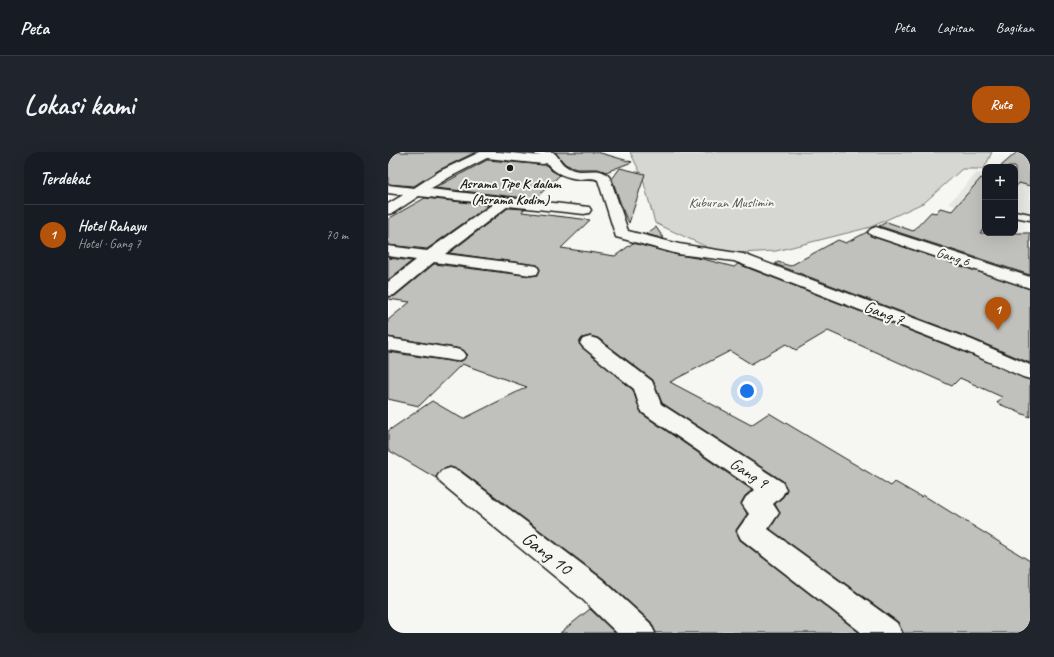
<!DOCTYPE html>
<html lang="id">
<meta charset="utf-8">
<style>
:root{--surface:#171b24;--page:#20242c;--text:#f1f3f6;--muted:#9ea1a6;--line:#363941;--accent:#b45309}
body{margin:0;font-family:Caveat,sans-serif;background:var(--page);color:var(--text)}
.controls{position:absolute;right:12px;top:12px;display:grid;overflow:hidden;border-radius:8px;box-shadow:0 4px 16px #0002}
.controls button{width:36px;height:36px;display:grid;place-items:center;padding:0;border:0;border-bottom:1px solid var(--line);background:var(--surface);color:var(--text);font:20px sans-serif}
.you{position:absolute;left:359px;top:239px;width:14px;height:14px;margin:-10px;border:3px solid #fff;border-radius:50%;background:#1a73e8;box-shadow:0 0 0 6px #1a73e833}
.badge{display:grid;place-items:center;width:26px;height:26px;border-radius:50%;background:var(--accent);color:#fff;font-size:13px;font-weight:700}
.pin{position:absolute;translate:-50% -33px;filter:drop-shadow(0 1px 2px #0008)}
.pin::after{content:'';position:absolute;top:21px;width:14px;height:12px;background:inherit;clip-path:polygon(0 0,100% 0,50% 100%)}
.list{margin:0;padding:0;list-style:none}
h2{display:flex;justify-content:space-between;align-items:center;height:52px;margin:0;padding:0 16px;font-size:17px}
h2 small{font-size:13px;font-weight:400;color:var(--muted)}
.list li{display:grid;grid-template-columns:26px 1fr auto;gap:12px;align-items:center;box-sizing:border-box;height:60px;padding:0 16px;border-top:1px solid var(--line)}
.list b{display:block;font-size:15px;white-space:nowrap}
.list p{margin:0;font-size:13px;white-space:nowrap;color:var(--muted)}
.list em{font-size:13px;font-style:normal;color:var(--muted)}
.map{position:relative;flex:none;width:642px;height:481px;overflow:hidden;border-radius:16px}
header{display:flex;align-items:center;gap:24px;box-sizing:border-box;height:56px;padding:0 20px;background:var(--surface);border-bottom:1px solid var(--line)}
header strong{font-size:19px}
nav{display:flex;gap:22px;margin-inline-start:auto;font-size:14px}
.intro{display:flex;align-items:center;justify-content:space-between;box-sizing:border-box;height:96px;padding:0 24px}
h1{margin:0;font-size:28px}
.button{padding:10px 18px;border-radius:16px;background:var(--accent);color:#fff;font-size:14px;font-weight:700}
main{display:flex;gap:24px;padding:0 24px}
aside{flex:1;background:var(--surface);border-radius:16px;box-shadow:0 4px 16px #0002}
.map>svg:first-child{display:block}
.built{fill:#e6e6e2}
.green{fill:#d6d6d2;stroke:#797977}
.building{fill:#c0c0bd;stroke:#1c1c1c}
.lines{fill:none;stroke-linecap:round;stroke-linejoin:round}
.service-casing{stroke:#1c1c1c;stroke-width:3}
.minor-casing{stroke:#1c1c1c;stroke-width:3}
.service{fill:#f6f6f2;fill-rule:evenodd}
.minor{fill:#f6f6f2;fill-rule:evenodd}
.poi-dot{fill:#1c1c1c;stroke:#f6f6f2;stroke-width:1.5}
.labels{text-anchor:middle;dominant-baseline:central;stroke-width:4;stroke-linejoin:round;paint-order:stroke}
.far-poi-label{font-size:14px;font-weight:bold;fill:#1c1c1c;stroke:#f6f6f2}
.far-park-label{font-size:14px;fill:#545453;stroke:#f6f6f2}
.far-street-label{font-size:14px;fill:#1c1c1c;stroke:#f6f6f2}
.street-label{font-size:17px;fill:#1c1c1c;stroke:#f6f6f2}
.near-street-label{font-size:20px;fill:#1c1c1c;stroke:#f6f6f2}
</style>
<header>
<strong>Peta</strong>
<nav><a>Peta</a><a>Lapisan</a><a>Bagikan</a></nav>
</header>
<div class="intro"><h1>Lokasi kami</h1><a class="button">Rute</a></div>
<main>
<aside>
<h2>Terdekat<small></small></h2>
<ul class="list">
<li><span class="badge">1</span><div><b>Hotel Rahayu</b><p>Hotel · Gang 7</p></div><em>70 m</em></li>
</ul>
</aside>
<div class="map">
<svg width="642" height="481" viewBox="0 0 642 481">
<rect width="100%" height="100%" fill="#f6f6f2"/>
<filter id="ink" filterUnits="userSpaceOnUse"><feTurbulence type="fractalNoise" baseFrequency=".025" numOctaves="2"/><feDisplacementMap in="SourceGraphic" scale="8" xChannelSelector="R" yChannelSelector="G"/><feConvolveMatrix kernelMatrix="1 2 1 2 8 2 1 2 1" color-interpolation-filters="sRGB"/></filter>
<g filter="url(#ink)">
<g class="built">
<path d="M630 0H642V70L627 67V15H610Z"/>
<path d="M589 21 597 23V60L560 52Z"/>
</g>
<path class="green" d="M242 0H604L596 17H574L537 50 483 75 388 99 334 102 267 71 254 24Z"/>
<g class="building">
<path d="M0 0H88L51 18 26 34 0 32Z"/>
<path d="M167 0H209L244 10 218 20 209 17H188L177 12Z"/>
<path d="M629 0H642V34L631 31 627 36V15H612Z"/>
<path d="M99 8 158 13 164 19 172 23 147 47 47 36Z"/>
<path d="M232 16 257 22 241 71 236 61 224 27Z"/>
<path d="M593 26 597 27V75L592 81H642V123L491 74 499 70 525 79 543 60 548 61 552 56 564 59Z"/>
<path d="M37 46 101 53 39 97 0 93V67Z"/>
<path d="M120 56 136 57 134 60 202 68 173 96 227 104 245 91 290 103 315 107 346 115 350 112 569 197 642 228V265L609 251 614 245 572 226 564 234 440 179 408 198 398 192 363 212 342 199 282 230 363 273 381 261 503 334 507 330 533 345 535 343 642 409V481H515L510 470 382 377 392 361 387 352 395 345 399 338 395 329 274 251 265 228 210 186 202 184 194 186 191 192 245 238 251 256 254 262 364 338 357 344 353 351 359 362 348 378 352 388 472 481H268L263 470 216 427 72 318 62 315 53 318 48 326 0 298V279L44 249 75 267 139 235 74 212 31 254 0 247V200L68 210 75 208 80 203 75 198 68 196 0 185V168L22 150 0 147V145L7 144 46 112 143 124 150 123 152 117 149 113 61 101Z"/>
<path d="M268 75 276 87 258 82Z"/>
<path d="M479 80 483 84 642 137V211L585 187 387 112 390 110 402 114 450 88 458 91Z"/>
<path d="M0 106 24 109 0 128Z"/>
<path d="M202 457 227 481H172Z"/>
</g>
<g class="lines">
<defs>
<path id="service" d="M627 59 642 62V68L627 65Z"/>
<g id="minor">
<path d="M92 0H112L153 4 148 3 146 0H165C172 5 171 12 183 17 196 23 213 12 222 26L240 79 291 92 355 102 584 188 642 213V227L635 225 570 196 346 109 290 102 228 85 210 28C203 25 199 27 192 27 180 26 165 21 159 11L155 12 99 6 62 25 42 37 201 55 203 58 201 61 196 62 120 54 57 102 143 113 149 114 151 118 149 122 143 123 46 110 6 143 0 144V130L28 108 0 104V94L39 99 105 52 31 44 5 61 0 62V52L15 43 0 41V33L26 36 52 19Z"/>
<path d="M488 75 642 125V136L483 83 480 80 483 77Z"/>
<path d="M202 185 209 187 264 229 273 252 394 330 398 337 394 344 385 352 391 361 380 377 509 471 514 481H474L353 387 349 379 361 362 354 352 358 345 367 338 255 261 252 256 246 237 195 195 192 191 195 187Z"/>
<path d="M0 186 68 197 75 199 78 203 75 207 68 209 0 198Z"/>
<path d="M62 316 71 319 215 428 262 471 267 481H229L193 446 53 331 49 325 53 319Z"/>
</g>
</defs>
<use href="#service" class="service-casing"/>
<use href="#minor" class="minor-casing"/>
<use href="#service" class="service"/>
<use href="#minor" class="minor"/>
</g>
</g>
<circle class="poi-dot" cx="122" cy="16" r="4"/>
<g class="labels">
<g class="far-poi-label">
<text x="122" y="31">Asrama Tipe K dalam<tspan x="122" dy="16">(Asrama Kodim)</tspan></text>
</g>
<g class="far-park-label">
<text x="343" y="50">Kuburan Muslimin</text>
</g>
<g class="far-street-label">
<text transform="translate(565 105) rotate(18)">Gang 6</text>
</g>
<g class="street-label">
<text transform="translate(496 161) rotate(21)">Gang 7</text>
<text transform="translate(361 321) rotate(34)">Gang 9</text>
</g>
<g class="near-street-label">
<text transform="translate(159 401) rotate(38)">Gang 10</text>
</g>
</g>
</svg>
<div class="controls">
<button>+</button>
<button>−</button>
</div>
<div class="you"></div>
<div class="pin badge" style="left:610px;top:178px">1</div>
</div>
</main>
